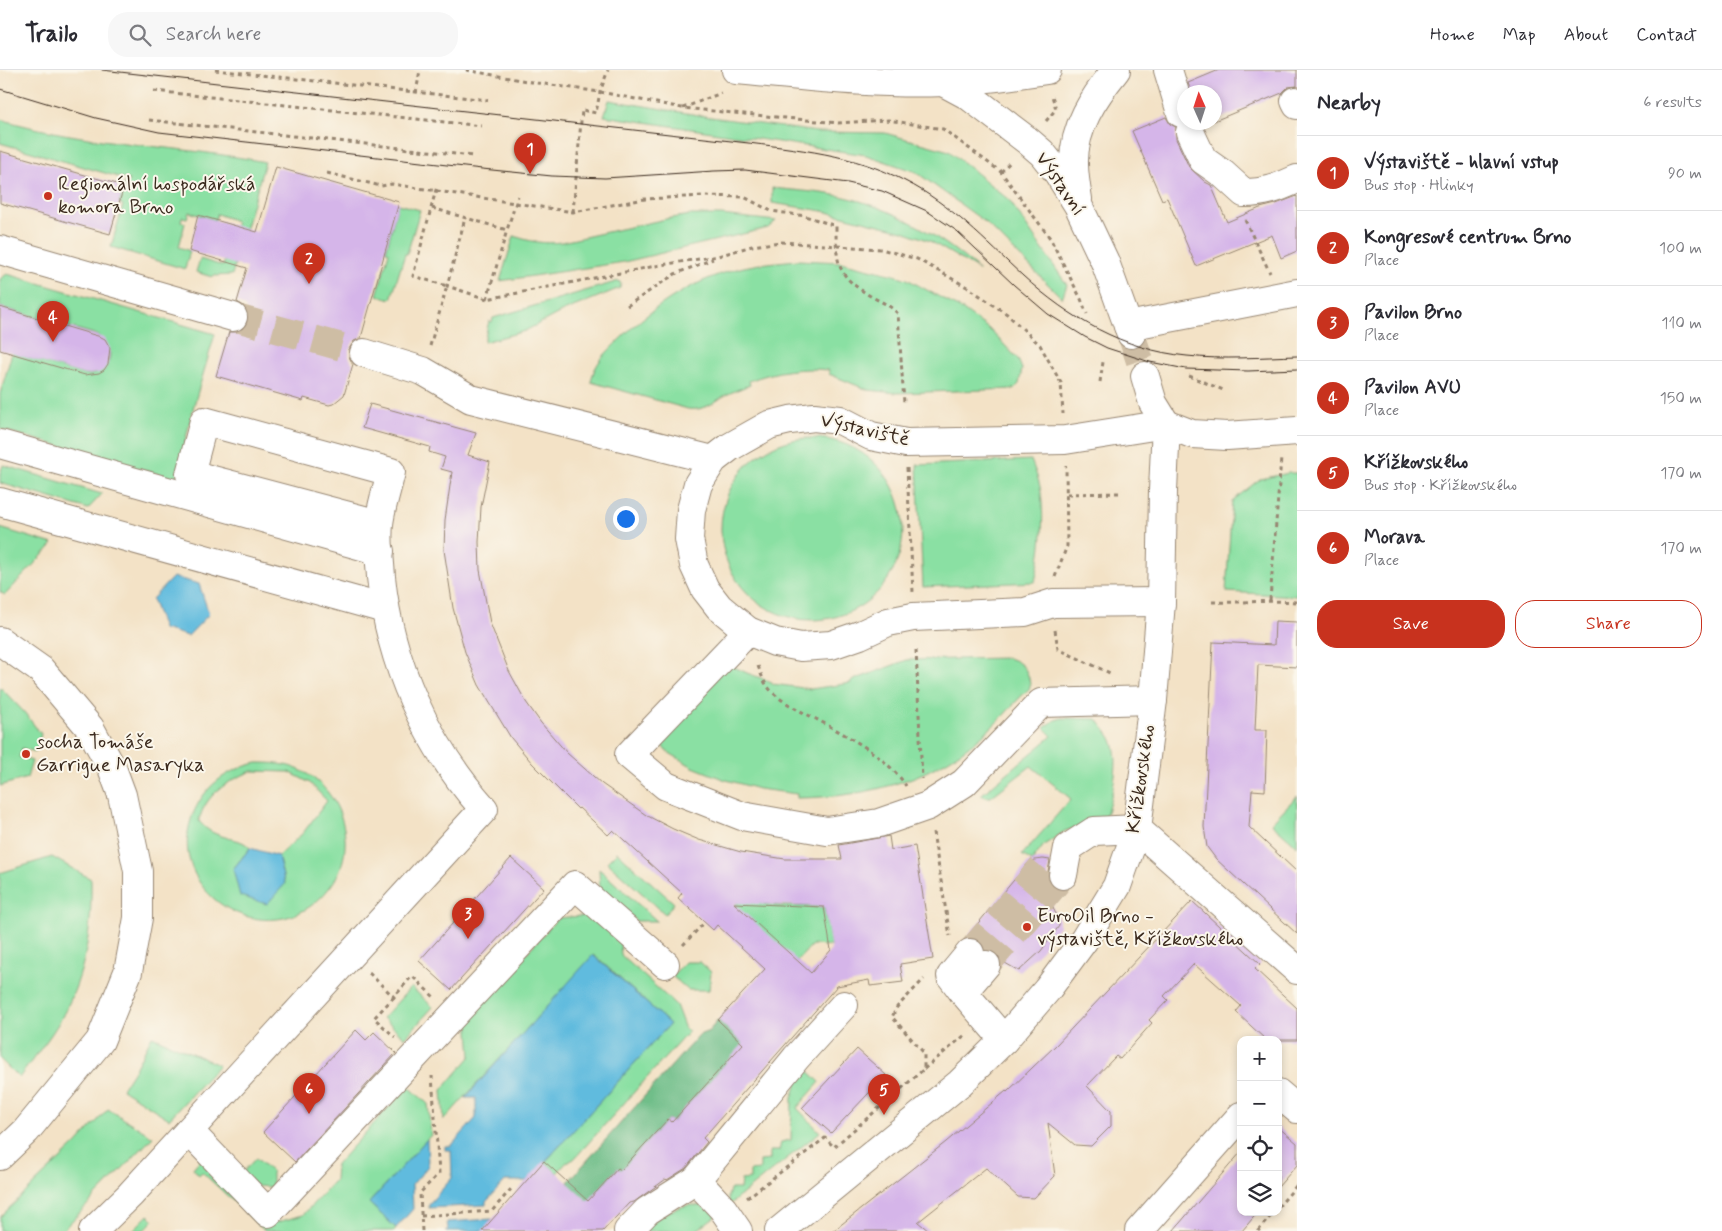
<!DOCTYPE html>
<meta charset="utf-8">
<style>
:root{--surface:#fff;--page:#f7f7f7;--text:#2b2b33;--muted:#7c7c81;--line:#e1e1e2;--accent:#c8321e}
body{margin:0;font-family:Mynerve,sans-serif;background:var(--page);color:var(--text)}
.controls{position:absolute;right:15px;bottom:15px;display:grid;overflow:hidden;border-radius:10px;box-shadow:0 2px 8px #0003}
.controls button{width:45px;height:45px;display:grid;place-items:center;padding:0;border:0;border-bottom:1px solid var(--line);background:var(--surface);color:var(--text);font:25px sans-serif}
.compass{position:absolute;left:1177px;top:15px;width:45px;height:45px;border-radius:50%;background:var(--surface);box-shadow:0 2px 8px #0003;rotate:357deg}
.you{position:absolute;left:625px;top:448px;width:18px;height:18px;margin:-12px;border:4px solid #fff;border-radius:50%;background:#1a73e8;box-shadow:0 0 0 8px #1a73e833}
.badge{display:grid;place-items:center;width:32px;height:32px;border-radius:50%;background:var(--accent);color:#fff;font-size:16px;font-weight:700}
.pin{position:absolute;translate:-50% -41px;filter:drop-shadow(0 1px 2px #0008)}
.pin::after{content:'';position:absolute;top:26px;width:18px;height:15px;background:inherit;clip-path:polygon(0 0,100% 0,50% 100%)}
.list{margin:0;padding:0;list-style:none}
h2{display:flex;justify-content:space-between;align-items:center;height:65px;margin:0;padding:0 20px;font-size:21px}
h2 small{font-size:16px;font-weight:400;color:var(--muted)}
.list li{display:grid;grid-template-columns:32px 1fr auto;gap:15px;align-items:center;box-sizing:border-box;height:75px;padding:0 20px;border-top:1px solid var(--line)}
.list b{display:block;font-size:19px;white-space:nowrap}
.list p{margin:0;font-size:16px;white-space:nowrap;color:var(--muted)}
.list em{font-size:16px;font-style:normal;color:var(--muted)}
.actions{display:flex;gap:10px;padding:15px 20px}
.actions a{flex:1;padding:11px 0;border:1px solid var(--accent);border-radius:20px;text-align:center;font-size:18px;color:var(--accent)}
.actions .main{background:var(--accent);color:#fff}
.icon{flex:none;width:28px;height:28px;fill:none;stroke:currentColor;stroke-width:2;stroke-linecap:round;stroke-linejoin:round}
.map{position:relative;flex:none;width:1297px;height:1161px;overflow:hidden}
header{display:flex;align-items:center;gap:30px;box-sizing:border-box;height:70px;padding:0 25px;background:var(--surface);border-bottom:1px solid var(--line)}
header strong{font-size:24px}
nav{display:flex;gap:28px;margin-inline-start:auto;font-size:18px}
.search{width:350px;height:45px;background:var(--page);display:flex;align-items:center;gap:12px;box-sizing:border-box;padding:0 18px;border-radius:20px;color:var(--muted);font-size:19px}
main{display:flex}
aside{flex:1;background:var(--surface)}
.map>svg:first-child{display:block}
.green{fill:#8ae0a3;stroke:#628560;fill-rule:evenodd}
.forest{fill:#6fbe89;stroke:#557454}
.water{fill:#60bbde;stroke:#4e727e}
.building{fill:#d5b5e9;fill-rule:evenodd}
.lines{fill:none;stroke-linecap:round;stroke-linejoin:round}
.minor-tunnel{stroke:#cebda4;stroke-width:28;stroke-dasharray:28 14;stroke-linecap:butt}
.minor-casing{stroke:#978672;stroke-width:30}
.path{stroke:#978672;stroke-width:3;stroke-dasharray:4 4;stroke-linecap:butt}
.minor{stroke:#fff;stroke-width:28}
.tram{stroke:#3b2a1e;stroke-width:1}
.poi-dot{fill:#c8321e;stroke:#fbf7ec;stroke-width:2}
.labels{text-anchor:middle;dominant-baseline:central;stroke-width:4;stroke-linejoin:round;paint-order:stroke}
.poi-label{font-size:20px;fill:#3b2a1e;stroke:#fbf7ec;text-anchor:start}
.street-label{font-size:20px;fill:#3b2a1e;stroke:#fbf7ec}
</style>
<header>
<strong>Trailo</strong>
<div class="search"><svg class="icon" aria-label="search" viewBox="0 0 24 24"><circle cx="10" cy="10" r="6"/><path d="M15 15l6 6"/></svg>Search here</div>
<nav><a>Home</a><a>Map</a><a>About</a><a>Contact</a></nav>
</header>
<main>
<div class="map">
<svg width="1297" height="1161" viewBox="0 0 1297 1161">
<rect width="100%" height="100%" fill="#fbf7ec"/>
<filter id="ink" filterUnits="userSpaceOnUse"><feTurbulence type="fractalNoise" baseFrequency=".02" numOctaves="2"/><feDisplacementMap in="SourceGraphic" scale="10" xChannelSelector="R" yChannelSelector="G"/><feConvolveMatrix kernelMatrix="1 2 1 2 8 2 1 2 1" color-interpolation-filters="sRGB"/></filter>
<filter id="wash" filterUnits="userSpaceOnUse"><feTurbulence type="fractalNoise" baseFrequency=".0096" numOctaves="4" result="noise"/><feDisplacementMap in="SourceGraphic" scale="20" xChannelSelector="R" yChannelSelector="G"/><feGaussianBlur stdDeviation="1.12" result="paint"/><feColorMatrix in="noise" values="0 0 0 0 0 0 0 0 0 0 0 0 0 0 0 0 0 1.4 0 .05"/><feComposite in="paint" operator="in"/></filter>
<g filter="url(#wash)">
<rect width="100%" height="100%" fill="#f3e2c6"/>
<g class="green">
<path d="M609 30 704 46 817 62 885 63 949 81 1009 130 1067 215 1062 228 985 152 916 102 866 85 604 46Z"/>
<path d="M0 49C86 75 177 75 265 92L232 205 213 206 212 207 196 202 200 189 223 196 236 151 217 144 215 150 189 142 187 148 182 147 181 151 185 153 179 177 190 181 185 199 111 177 123 135 119 133 125 112 128 113 129 110 0 73Z"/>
<path d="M772 118C799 121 827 122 853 129 901 143 942 167 979 200L930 171 903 161 823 141 772 133Z"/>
<path d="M398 134 420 140 407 184H405L391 229 377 225 389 182 386 181Z"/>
<path d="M691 145H721L776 151 768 158 624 192 500 211 514 166C531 172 544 174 562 172L666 149Z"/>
<path d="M797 190 841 192 898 206 907 209 963 240 989 259 1018 289 1022 299 1019 314 1014 319 897 323 868 320 829 304V300C802 297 774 301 749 311L750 315C741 318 732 322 724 326 712 334 703 341 688 339L591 312C594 293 607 282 620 269 656 234 695 209 744 197 761 193 779 192 797 190Z"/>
<path d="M7 204 215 264 194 335 176 409 0 359V324L12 283 85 305C112 305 120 275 94 264L0 237V209Z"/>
<path d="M619 211 621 214 620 218 561 242 525 261 484 272 489 251 492 252 493 248Z"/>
<circle cx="812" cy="459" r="91"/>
<path d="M1031 390C1035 401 1040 412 1041 423 1045 453 1041 483 1035 512L923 517 917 395Z"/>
<path d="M3 395 102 424 88 439 0 413V404Z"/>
<path d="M1289 403H1297V526L1226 522 1232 431 1260 409Z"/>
<path d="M0 458 53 474 5 525 0 522Z"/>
<path d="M1008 588C1023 592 1030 602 1030 618 1017 629 1006 644 993 656 936 709 874 727 797 728V724L759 719 723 709 693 697 666 681 661 674 660 667 728 594 747 603 772 612V614L811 619 851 613V611L907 590Z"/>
<path d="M0 617 24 642 41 664 36 682 22 678 19 687 32 691 27 708 0 716Z"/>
<path d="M1062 648 1097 649C1101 655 1107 661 1111 668 1122 689 1112 726 1105 748L1065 761 1044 775 1032 791 1022 785 1071 729 1031 696 991 727H986L981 725 1052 666 1044 658 1055 650Z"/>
<path d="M257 693C270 693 282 693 295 698 342 716 361 777 330 817 271 896 149 817 199 732 212 710 233 698 257 693ZM252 701 289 702 310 713 327 731 303 763 278 786 285 814 233 799 250 778C240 765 215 772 199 751 205 724 228 711 252 701Z"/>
<path d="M1297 726V776L1271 753Z"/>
<path d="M617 782 674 833 665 844 607 792Z"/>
<path d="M52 787 91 809C92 859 86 903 62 947 50 969 33 988 19 1008L0 989V803Z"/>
<path d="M599 799 657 851H636L600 820Z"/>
<path d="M739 831 779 836 824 837 831 876 812 875 797 891 732 839Z"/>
<path d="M593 845 620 869 621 885 676 935 685 959 689 961 574 1089 566 1093 557 1103 545 1092 670 954 594 885 444 1050 442 1020 471 986 468 948 558 848Z"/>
<path d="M685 892H700L711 902 709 920H688L672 906Z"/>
<path d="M411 917 433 937 405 968 383 948Z"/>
<path d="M152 966 219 995 169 1049 122 1019 136 997Z"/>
<path d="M803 996 820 1012 797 1038 820 1062 729 1135 728 1127 730 1119H740L741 1110 750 1109V1101L760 1100V1091L770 1090V1081H779L781 1072 791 1070 792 1028Z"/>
<path d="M408 1016 428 1034 431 1065 369 1133 396 1158 394 1161H265L202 1102 199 1105 193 1098 200 1090 267 1155 303 1145 335 1110 336 1095Z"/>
<path d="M108 1039 153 1067 62 1161H0V1147L77 1073Z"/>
<path d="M256 1088 272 1102V1117L255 1116 242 1103Z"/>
<path d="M693 1135 701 1136 718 1144 696 1161H643C656 1147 674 1136 693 1135Z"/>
<path d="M148 1145 154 1150 143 1161H132Z"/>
</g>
<path class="forest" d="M718 950 744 974 672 1052 668 1049 637 1084 639 1116 618 1098 580 1141 568 1112 699 965 709 961Z"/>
<g class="water">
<path d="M173 507 199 514 209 544 188 566 163 559 152 529Z"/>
<path d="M250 778 278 786 285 814 267 834 240 826 233 799Z"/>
<path d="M593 885 670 954 545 1092H544L527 1111H505L486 1132V1135L429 1138V1134L452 1108 451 1080H445V1076H451L476 1048V1028H465Z"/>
<path d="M427 1069 428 1096 412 1115 413 1139 396 1158 369 1133Z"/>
<path d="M492 1149 484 1161H446L448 1159 447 1152Z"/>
</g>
<g id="blocks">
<g class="building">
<path d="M1219 0H1297V16L1288 17 1282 23 1214 51V22H1191L1188 13Z"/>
<path d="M1166 47 1170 54 1176 57V69L1189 97 1205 112 1211 115 1227 152 1260 138 1276 134 1297 126V181L1281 188 1272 165 1196 196 1167 128 1162 130 1132 61Z"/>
<path d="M0 81 124 116 110 164 0 133Z"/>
<path d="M276 97 399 132 361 268 354 271 349 279V287L353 294 344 325 333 334 329 335 304 328 303 331 216 306 229 262H237L244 258 248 252V243L244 236 237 232 247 198 189 181 198 145 257 162Z"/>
<path d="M0 237 101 267 105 269 110 278 108 294 104 300 99 303 85 305 0 280Z"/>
<path d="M370 334 476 363 468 385 490 392 481 437 479 472 480 500 490 553 509 601 526 632 541 653 567 683 602 714 646 745 673 759 699 770 741 782 785 789H842L839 775 889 766 891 780 915 776 933 889 900 894 903 912 870 916 869 910 837 916 703 1068 707 1072 686 1098 667 1110 666 1109 634 1132 629 1133 603 1161H482L544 1091 588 1131 618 1098 621 1100 668 1049 672 1052 743 974 718 950 765 899 717 855 713 860 678 828 682 823 613 760 608 765 579 738 578 739 532 693 511 668 479 615 465 582 453 538 444 480 445 450 452 402 441 399 445 387 429 382 430 377 362 358ZM734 833 824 837 831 880 811 903Z"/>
<path d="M1275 551 1297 552V597L1258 595 1255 660H1267L1265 721 1252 720 1249 757 1297 802V864L1216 789 1207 777 1204 757 1213 572 1274 575Z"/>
<path d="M511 788 544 818 451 920 419 891Z"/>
<path d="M1043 789 1050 790 1048 802V811L1053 817 1062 820 1052 836 1059 850V856L1041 881 1019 901 1005 893 1001 894 996 883 989 880H985L980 871 973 868H968L970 863 1028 793 1035 790Z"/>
<path d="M1192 831 1260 894 1255 899 1297 938V970H1266L1236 942 1241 936 1194 894 1164 926 1168 930 1149 950 1152 953 1120 989 1116 986 1087 1016 1111 1041V1056L1091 1076 1075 1075 1048 1053 1055 1106 1034 1128 1018 1127 986 1098 918 1152 929 1161H833L946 1072 1006 1021 1007 1022 1056 975Z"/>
<path d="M356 960 366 970 374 962 396 983 295 1092 263 1062Z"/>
<path d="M857 979 886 1005 831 1063 802 1038Z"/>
<path d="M1278 1057 1297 1073V1095L1278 1117Z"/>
<path d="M1241 1082V1142H1258L1242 1161H1173Z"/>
</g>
</g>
</g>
<g filter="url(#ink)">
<use href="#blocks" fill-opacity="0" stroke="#978672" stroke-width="1"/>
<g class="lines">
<g class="minor-tunnel">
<path d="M233 247 364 283"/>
<path d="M1131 264 1145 306"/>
<path d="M970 883 1048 790"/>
<path d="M986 895 1063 805"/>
</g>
<defs>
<g id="minor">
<path d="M736 0C803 6 877 15 944 12 979 10 1013 5 1047 0"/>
<path d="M1168 0 1181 43"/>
<path d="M943 12 969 26 1028 71 1042 83 1058 103 1078 135 1105 192 1131 264"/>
<path d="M1295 31 1297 35"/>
<path d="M1190 62 1203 90 1223 104 1244 123C1266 123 1277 118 1297 109"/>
<path d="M1078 129C1076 117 1074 105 1074 94 1073 58 1094 27 1116 0"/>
<path d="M0 180 233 247"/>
<path d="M1128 256 1297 223"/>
<path d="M364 283 423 301 471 329 713 390"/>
<path d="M1145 306 1153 333 1166 354"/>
<path d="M1166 354 1192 364 1227 366 1297 361"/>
<path d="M0 374 380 481"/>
<path d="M0 432 385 539"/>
<path d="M1161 532 1053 533 1025 542 913 547 888 552 860 565 831 575 801 577 775 572 748 561 719 537 705 519 694 495 689 469 691 440 698 414 713 390 730 377 769 355 790 350 814 347 840 350 871 366 906 373 1065 370 1166 354"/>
<path d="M748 561 629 685 666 716 742 746 827 761 879 753 928 736 964 713 1041 633 1153 630"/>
<path d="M0 571 41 600 90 658 112 698 122 725 138 801V848L128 902 100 971 26 1061 0 1086"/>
<path d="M1063 805 1068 778 1094 761 1137 759 1297 900"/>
<path d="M986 895 963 922 1004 970"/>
<path d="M963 922 951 906 970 883"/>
<path d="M1278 1023 1297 1039"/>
<path d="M189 1061 268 1143 575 815 665 894"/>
<path d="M696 1110 723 1139 738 1161"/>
<path d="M93 1161 130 1125 484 739C426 674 390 594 381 507 380 490 377 471 379 454 381 437 387 419 391 402L204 351 190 404 379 454"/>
<path d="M628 1161 647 1141 696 1110 796 988 844 935"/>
<path d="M779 1161 960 1013 1004 970 1047 920 1084 870 1117 816 1137 759 1153 630 1161 532 1163 421 1166 354"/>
<path d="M1139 1161 1241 1046"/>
</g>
</defs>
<use href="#minor" class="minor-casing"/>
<g class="path">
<path d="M215 0 488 30"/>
<path d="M466 0 537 13 600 22 682 38 838 53 888 50 943 59 1001 102 1050 168 1081 229 1087 244"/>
<path d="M154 21 482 56"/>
<path d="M416 23 420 0"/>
<path d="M683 38 721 23"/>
<path d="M149 50 473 86"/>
<path d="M1046 51 1056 39 1052 26"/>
<path d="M1001 102 1011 91"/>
<path d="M327 103 381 116 392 114 573 142 645 129 704 126 744 127 771 141 805 146 836 156C836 195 837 206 872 227 882 232 891 236 898 244L904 333"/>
<path d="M432 138 507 160 518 126"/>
<path d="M573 142 582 40 596 43 600 22 608 0"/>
<path d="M1245 150 1270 203"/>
<path d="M464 152 447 216 487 229 661 195 718 186 752 176 781 172 881 179 917 189 967 217 1007 244 1040 275 1061 313 1063 344"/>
<path d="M487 229 507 160"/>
<path d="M627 236 675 204 713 189"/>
<path d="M430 276 447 216 413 206 437 116"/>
<path d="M1189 306 1226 321"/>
<path d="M1100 312 1103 292"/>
<path d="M907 398 913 522"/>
<path d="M1067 424 1119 423"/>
<path d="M1055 507 1067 476 1066 396"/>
<path d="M1270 530 1281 388"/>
<path d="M1212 532C1240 533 1268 530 1297 532"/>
<path d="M1055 560 1058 579 1112 604"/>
<path d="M916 580 922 709"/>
<path d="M758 596C761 603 763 611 768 617 777 630 802 642 816 649 846 665 888 687 906 716"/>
<path d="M933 762 950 866"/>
<path d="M683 875 705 852"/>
<path d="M369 903 394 927 412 906 434 927"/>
<path d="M394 927 374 948 395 967"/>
<path d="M924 999 965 965"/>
<path d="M747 1128 825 1068 834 1077 924 999V983L892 947 897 937 924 909"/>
<path d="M1278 1137 1297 1115"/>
<path d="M421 1146 492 1141 511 1119"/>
<path d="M422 1161 420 1123 439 1103 432 1006"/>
<path d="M1258 1161 1274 1142"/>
</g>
<use href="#minor" class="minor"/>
<g class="tram">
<path d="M102 0 740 72C797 79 854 84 905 111 951 134 986 172 1023 206 1069 248 1124 280 1187 286 1223 290 1261 287 1297 286"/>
<path d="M0 19 96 48 159 62 482 99 552 106 605 108 714 101 745 100 848 113 882 121 927 141 957 161 1014 215 1048 244 1085 267 1107 278 1150 292 1186 299 1248 301 1297 299"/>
</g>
</g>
</g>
<g class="poi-dot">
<circle cx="48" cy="126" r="5"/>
<circle cx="26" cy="684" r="5"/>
<circle cx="1027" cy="857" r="5"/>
</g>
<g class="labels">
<g class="poi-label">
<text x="58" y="114">Regionální hospodářská<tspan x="58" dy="23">komora Brno</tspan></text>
<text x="36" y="672">socha Tomáše<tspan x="36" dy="23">Garrigue Masaryka</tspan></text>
<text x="1037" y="846">EuroOil Brno -<tspan x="1037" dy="23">výstaviště, Křížkovského</tspan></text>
</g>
<g class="street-label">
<text transform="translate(1060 114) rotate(56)">Výstavní</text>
<text transform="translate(865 360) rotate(13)">Výstaviště</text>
<text transform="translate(1141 709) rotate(-82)">Křížkovského</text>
</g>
</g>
</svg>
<div class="controls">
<button>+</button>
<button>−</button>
<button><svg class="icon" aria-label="locate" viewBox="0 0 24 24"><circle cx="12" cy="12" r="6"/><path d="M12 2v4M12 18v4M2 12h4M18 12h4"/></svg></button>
<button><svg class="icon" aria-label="layers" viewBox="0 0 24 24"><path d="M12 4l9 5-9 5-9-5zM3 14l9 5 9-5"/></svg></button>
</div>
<svg class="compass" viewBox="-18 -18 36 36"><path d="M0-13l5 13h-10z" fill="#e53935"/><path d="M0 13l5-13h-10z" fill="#7c7c81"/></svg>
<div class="you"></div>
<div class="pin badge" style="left:530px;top:104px">1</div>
<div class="pin badge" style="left:309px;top:214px">2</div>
<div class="pin badge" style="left:468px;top:869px">3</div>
<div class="pin badge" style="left:53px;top:272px">4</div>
<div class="pin badge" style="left:884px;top:1045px">5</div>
<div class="pin badge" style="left:309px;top:1044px">6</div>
</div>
<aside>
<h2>Nearby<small>6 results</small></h2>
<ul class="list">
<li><span class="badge">1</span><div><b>Výstaviště - hlavní vstup</b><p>Bus stop · Hlinky</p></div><em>90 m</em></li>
<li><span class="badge">2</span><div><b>Kongresové centrum Brno</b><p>Place</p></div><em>100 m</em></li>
<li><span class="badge">3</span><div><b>Pavilon Brno</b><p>Place</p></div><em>110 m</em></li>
<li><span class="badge">4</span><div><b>Pavilon AVU</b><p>Place</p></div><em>150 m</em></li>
<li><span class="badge">5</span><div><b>Křížkovského</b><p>Bus stop · Křížkovského</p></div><em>170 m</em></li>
<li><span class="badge">6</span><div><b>Morava</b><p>Place</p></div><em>170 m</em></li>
</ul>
<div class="actions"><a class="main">Save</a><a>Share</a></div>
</aside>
</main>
